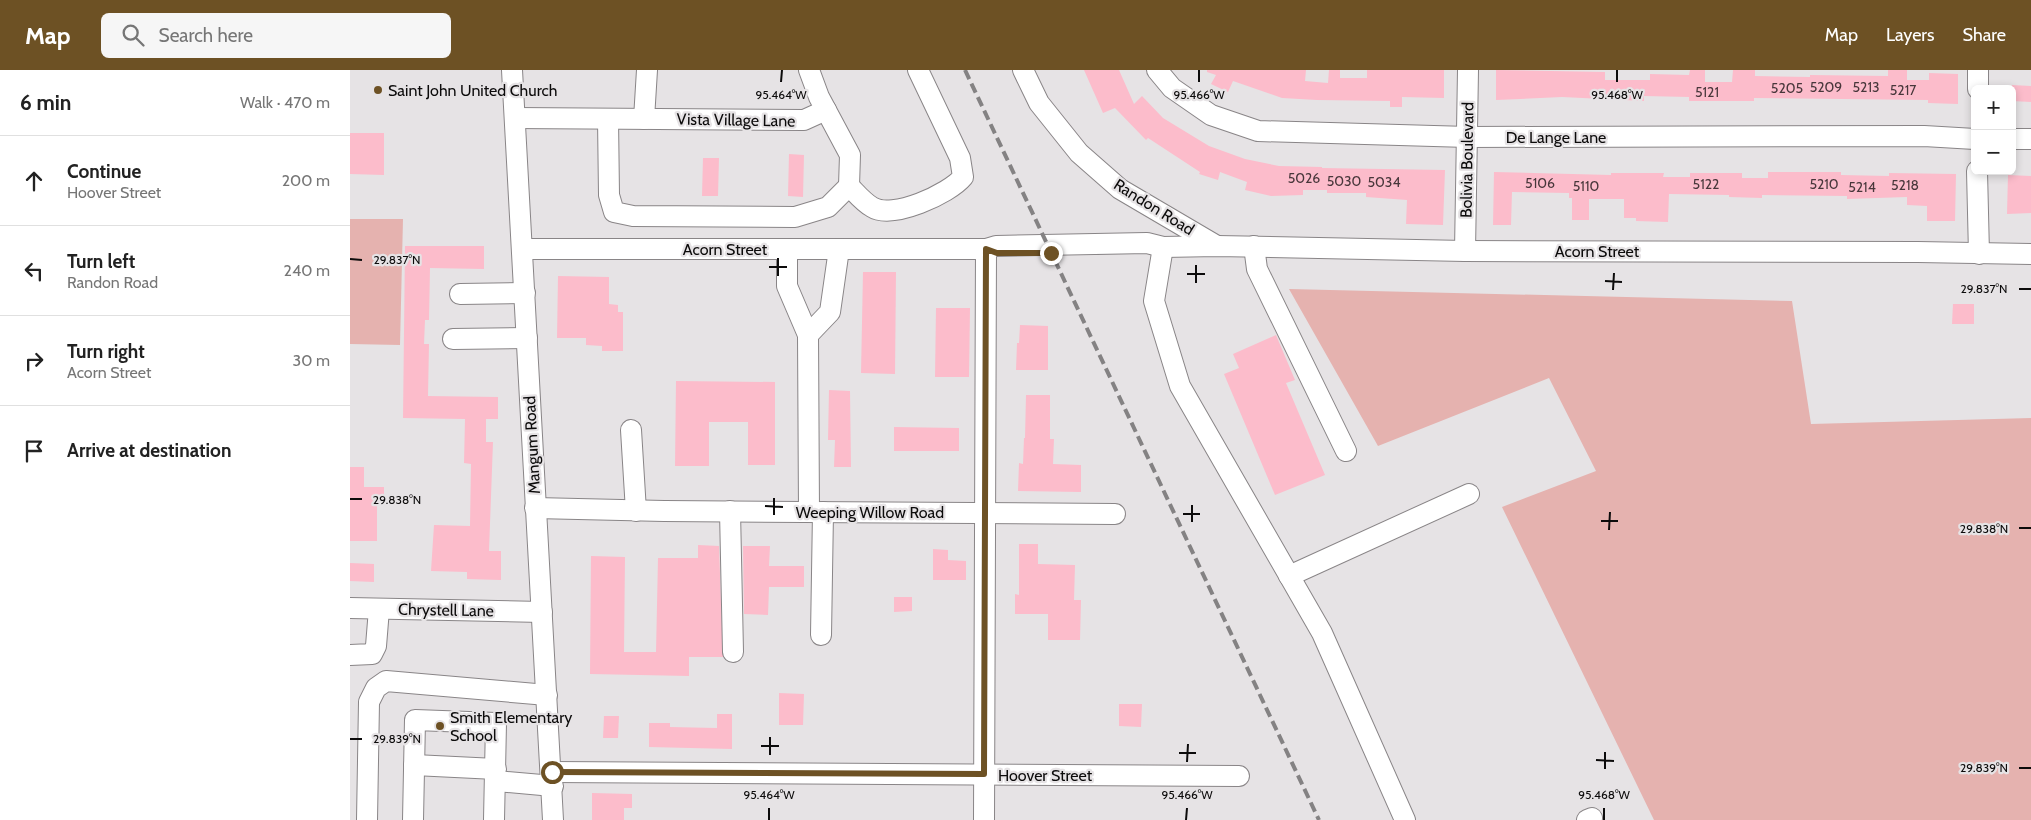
<!DOCTYPE html>
<meta charset="utf-8">
<style>
:root{--surface:#fff;--page:#f6f6f6;--text:#222;--muted:#767676;--line:#e0e0e0;--accent:#6d5124}
body{margin:0;font-family:Cabin,sans-serif;background:var(--page);color:var(--text)}
.controls{position:absolute;right:15px;top:15px;display:grid;overflow:hidden;border-radius:8px;box-shadow:0 2px 8px #0003}
.controls button{width:45px;height:45px;display:grid;place-items:center;padding:0;border:0;border-bottom:1px solid var(--line);background:var(--surface);color:var(--text);font:25px sans-serif}
.stop{position:absolute;width:15px;height:15px;margin:-11px;border:4px solid #6d5124;border-radius:50%;background:#fff}
.stop.end{background:#6d5124;border-color:#fff;box-shadow:0 1px 5px #0008}
.list{margin:0;padding:0;list-style:none}
h2{display:flex;justify-content:space-between;align-items:center;height:65px;margin:0;padding:0 20px;font-size:21px}
h2 small{font-size:16px;font-weight:400;color:var(--muted)}
.list li{display:grid;grid-template-columns:32px 1fr auto;gap:15px;align-items:center;box-sizing:border-box;height:90px;padding:0 20px;border-top:1px solid var(--line)}
.list b{display:block;font-size:19px;white-space:nowrap}
.list p{margin:0;font-size:16px;white-space:nowrap;color:var(--muted)}
.list em{font-size:16px;font-style:normal;color:var(--muted)}
.icon{flex:none;width:28px;height:28px;fill:none;stroke:currentColor;stroke-width:2;stroke-linecap:round;stroke-linejoin:round}
.map{position:relative;flex:none;width:1681px;height:750px;overflow:hidden}
header{display:flex;align-items:center;gap:30px;box-sizing:border-box;height:70px;padding:0 25px;background:var(--accent);color:#fff}
header strong{font-size:24px}
nav{display:flex;gap:28px;margin-inline-start:auto;font-size:18px}
.search{width:350px;height:45px;background:var(--page);display:flex;align-items:center;gap:12px;box-sizing:border-box;padding:0 18px;border-radius:8px;color:var(--muted);font-size:19px}
main{display:flex}
aside{flex:1;background:var(--surface)}
.map>svg:first-child{display:block}
.green{fill:#e5b2af}
.building{fill:#fcbccb}
.lines{fill:none;stroke-linecap:round;stroke-linejoin:round}
.minor-casing{stroke:#898587;stroke-width:22}
.minor{stroke:#fff;stroke-width:20}
.rail{stroke:#848283;stroke-width:4;stroke-dasharray:10 5;stroke-linecap:butt}
.route{stroke:#6d5124;stroke-width:6}
.ticks{fill:none;stroke:#0c0b0b;stroke-width:2}
.poi-dot{fill:#6d5124;stroke:#e6e3e5;stroke-width:2}
.labels{text-anchor:middle;dominant-baseline:central;stroke-width:4.5;stroke-linejoin:round;paint-order:stroke}
.number-label{font-size:14px;fill:#48373b}
.poi-label{font-size:16px;fill:#0c0b0b;stroke:#e6e3e5;text-anchor:start}
.street-label{font-size:16px;fill:#0c0b0b;stroke:#e6e3e5}
.ticks-label{font-size:12px;text-anchor:middle;fill:#0c0b0b;stroke:#e6e3e5;stroke-width:4.5;stroke-linejoin:round;paint-order:stroke}
</style>
<header>
<strong>Map</strong>
<div class="search"><svg class="icon" aria-label="search" viewBox="0 0 24 24"><circle cx="10" cy="10" r="6"/><path d="M15 15l6 6"/></svg>Search here</div>
<nav><a>Map</a><a>Layers</a><a>Share</a></nav>
</header>
<main>
<aside>
<h2>6 min<small>Walk · 470 m</small></h2>
<ul class="list">
<li><svg class="icon" aria-label="ahead" viewBox="0 0 24 24"><path d="M12 20V5M6 11l6-6 6 6"/></svg><div><b>Continue</b><p>Hoover Street</p></div><em>200 m</em></li>
<li><svg class="icon" aria-label="left" viewBox="0 0 24 24"><path d="M17 20v-9H6M10 6l-5 5 5 5"/></svg><div><b>Turn left</b><p>Randon Road</p></div><em>240 m</em></li>
<li><svg class="icon" aria-label="right" viewBox="0 0 24 24"><path d="M7 20v-9h11M14 6l5 5-5 5"/></svg><div><b>Turn right</b><p>Acorn Street</p></div><em>30 m</em></li>
<li><svg class="icon" aria-label="arrive" viewBox="0 0 24 24"><path d="M6 21V4h12l-3 4 3 4H6"/></svg><div><b>Arrive at destination</b></div></li>
</ul>
</aside>
<div class="map">
<svg width="1681" height="750" viewBox="0 0 1681 750">
<rect width="100%" height="100%" fill="#e6e3e5"/>
<g class="green">
<path d="M0 149H53L50 275 0 274Z"/>
<path d="M939 219 1442 231 1461 354 1681 348V750H1304L1152 437 1246 401 1199 308 1028 376Z"/>
</g>
<g class="building">
<path d="M734 0H769L784 34 792 26 813 48 859 76 895 89 929 96 972 97V98L1095 100 1093 155 1056 154 1057 130 1016 127V123H977V120H953V125L921 126 895 120 897 112 870 102 868 110 849 104 850 102 798 68 796 70 765 38 753 43Z"/>
<path d="M857 0H956L955 11 978 13 979 0H990V8H1017V0H1094V28L1052 27V37H1040V31L967 30 932 28 883 11 878 22 861 14 866 5 857 2Z"/>
<path d="M1146 0 1255 2V10H1300V4L1339 5 1340 0H1355V12H1382L1383 0H1405V6L1460 7V5L1538 6V0H1557V10H1579V3L1608 4V34L1578 33V30L1404 28V31H1339V27L1294 26V31L1212 27 1146 30Z"/>
<path d="M1662 15 1681 16V32L1662 31Z"/>
<path d="M0 63H34V105L0 104Z"/>
<path d="M439 84 454 85 453 127 438 126Z"/>
<path d="M353 88H369L368 126H352Z"/>
<path d="M1144 102 1261 105V103H1314L1313 107H1340V103H1392V108H1418V102H1491V105L1539 106V103L1606 104 1605 151H1577V136L1557 135V127L1497 129V126L1412 125V128L1379 127V125L1319 124 1318 152 1286 151V148H1274V129H1239V150H1222V128H1219V123L1162 122 1161 155H1143Z"/>
<path d="M1658 105 1681 106V143L1657 144Z"/>
<path d="M55 176H134V199L80 198 79 250H75L74 274H79L78 326 148 327V349H136V372H143L139 481H151V510L117 509V502L81 501 84 455 120 456 121 394 114 393 115 349 53 348Z"/>
<path d="M513 202H546L545 304 511 303Z"/>
<path d="M208 206 259 207V234L268 235V242H273V281H252V276L236 275V268H207Z"/>
<path d="M1603 234H1624V254H1602Z"/>
<path d="M586 238H620L619 307H585Z"/>
<path d="M670 255 698 256V300H666L667 273H669Z"/>
<path d="M926 265 945 310 936 313 975 405 925 425 874 304 889 298 883 284Z"/>
<path d="M326 311 425 312V395H398V352H359V396H325Z"/>
<path d="M479 320 500 321 501 397H484L485 370H478Z"/>
<path d="M676 325H700V369H704L703 394 731 395V422L668 421 669 393 673 394 674 368H675Z"/>
<path d="M544 357 609 358V381H544Z"/>
<path d="M0 397H14V417H34V431H27V471H0Z"/>
<path d="M669 474H688V494L725 495 724 530H731L730 570H698V544H665V524L669 525Z"/>
<path d="M348 475 369 476 373 587H339V606L240 604 241 486 275 487 274 582H306L308 488H348Z"/>
<path d="M393 476H420L419 496H454V517H419L418 545 394 544Z"/>
<path d="M583 479 598 480V490L616 491V510H583Z"/>
<path d="M0 493 24 494V512L0 511Z"/>
<path d="M544 527H562V541L544 542Z"/>
<path d="M429 623 454 624 453 655H429Z"/>
<path d="M769 634H792L791 657 769 656Z"/>
<path d="M367 644H382V679L299 677V653H320V657L367 658Z"/>
<path d="M254 646H269L268 668H253Z"/>
<path d="M242 723 282 724V738H274V750H242Z"/>
</g>
<g class="lines">
<defs>
<g id="minor">
<path d="M162 0 203 750"/>
<path d="M459 0 469 27 500 85 499 116"/>
<path d="M673 0 689 33 729 83 770 119 867 176"/>
<path d="M807 0 822 18 861 45 908 61 1118 67 1574 66 1625 69"/>
<path d="M1628 19V0"/>
<path d="M165 48 454 50 476 40"/>
<path d="M258 49 259 125 264 142 283 146 445 147 478 137 499 116"/>
<path d="M294 49 297 0"/>
<path d="M1662 69H1681"/>
<path d="M1627 101 1629 184"/>
<path d="M499 116C506 123 513 132 522 137 542 150 599 124 613 107L610 88 568 0"/>
<path d="M904 176 907 199 996 381"/>
<path d="M813 177 804 231 830 316 972 563 1055 750"/>
<path d="M173 179H636L646 176 797 173 813 177 867 176 1115 181 1568 182 1681 184"/>
<path d="M437 179V216L458 265 459 441"/>
<path d="M1115 181 1118 0"/>
<path d="M110 224 175 223"/>
<path d="M458 265 480 242 489 179"/>
<path d="M103 269 177 268"/>
<path d="M281 360 286 441"/>
<path d="M185 438 314 441 765 444"/>
<path d="M380 441 383 582"/>
<path d="M939 506 1119 424"/>
<path d="M0 538 192 542"/>
<path d="M471 565 473 442"/>
<path d="M0 585 22 584 26 576 29 539"/>
<path d="M64 695 146 699"/>
<path d="M202 702 889 706"/>
<path d="M146 711 203 716"/>
<path d="M17 750 19 632 26 618 36 611 197 625"/>
<path d="M63 750 65 650 146 653 144 750"/>
<path d="M634 750 636 179"/>
<path d="M1237 750 1242 748"/>
</g>
</defs>
<use href="#minor" class="minor-casing"/>
<use href="#minor" class="minor"/>
<path class="rail" d="M615 0 969 750"/>
</g>
<g class="lines">
<path class="route" d="M202 702 634 704 636 179 647 183H701"/>
</g>
<path class="ticks" d="M431 12 432 0M849 12V0M1267 12V0M0 189 12 190M419 197H437M837 204H855M428 206V188M1255 211 1272 212M846 213V195M1669 219H1681M1263 220 1264 203M0 429H12M415 436 433 437M833 444H850M424 445V428M1251 451H1268M842 452V435M1669 458H1681M1259 460 1260 442M0 669H12M411 676H429M829 683H846M420 685V667M1246 690 1264 691M837 692 838 674M1669 698H1681M1255 699V682M419 750V738M836 750 837 738M1254 750V738"/>
<g class="poi-dot">
<circle cx="28" cy="20" r="5"/>
<circle cx="90" cy="656" r="5"/>
</g>
<g class="labels">
<g class="number-label">
<text x="1476" y="17">5209</text>
<text x="1516" y="17">5213</text>
<text x="1437" y="18">5205</text>
<text x="1553" y="20">5217</text>
<text x="1357" y="22">5121</text>
<text x="954" y="108">5026</text>
<text x="994" y="111">5030</text>
<text x="1034" y="112">5034</text>
<text x="1190" y="113">5106</text>
<text x="1356" y="114">5122</text>
<text x="1474" y="114">5210</text>
<text x="1555" y="115">5218</text>
<text x="1236" y="116">5110</text>
<text x="1512" y="117">5214</text>
</g>
<g class="poi-label">
<text x="38" y="20">Saint John United Church</text>
<text x="100" y="647">Smith Elementary<tspan x="100" dy="18">School</tspan></text>
</g>
<g class="street-label">
<text transform="translate(386 50) rotate(1)">Vista Village Lane</text>
<text x="1206" y="67">De Lange Lane</text>
<text transform="translate(1117 90) rotate(-89)">Bolivia Boulevard</text>
<text transform="translate(804 137) rotate(32)">Randon Road</text>
<text x="375" y="179">Acorn Street</text>
<text x="1247" y="181">Acorn Street</text>
<text transform="translate(182 375) rotate(-93)">Mangum Road</text>
<text x="520" y="442">Weeping Willow Road</text>
<text transform="translate(96 540) rotate(1)">Chrystell Lane</text>
<text x="695" y="705">Hoover Street</text>
</g>
</g>
<g class="ticks-label">
<text x="431" y="29">95.464°W</text>
<text x="849" y="29">95.466°W</text>
<text x="1267" y="29">95.468°W</text>
<text x="47" y="194">29.837°N</text>
<text x="1634" y="223">29.837°N</text>
<text x="47" y="434">29.838°N</text>
<text x="1634" y="463">29.838°N</text>
<text x="47" y="673">29.839°N</text>
<text x="1634" y="702">29.839°N</text>
<text x="419" y="729">95.464°W</text>
<text x="837" y="729">95.466°W</text>
<text x="1254" y="729">95.468°W</text>
</g>
</svg>
<div class="controls">
<button>+</button>
<button>−</button>
</div>
<div class="stop" style="left:202px;top:702px"></div>
<div class="stop end" style="left:701px;top:183px"></div>
</div>
</main>
